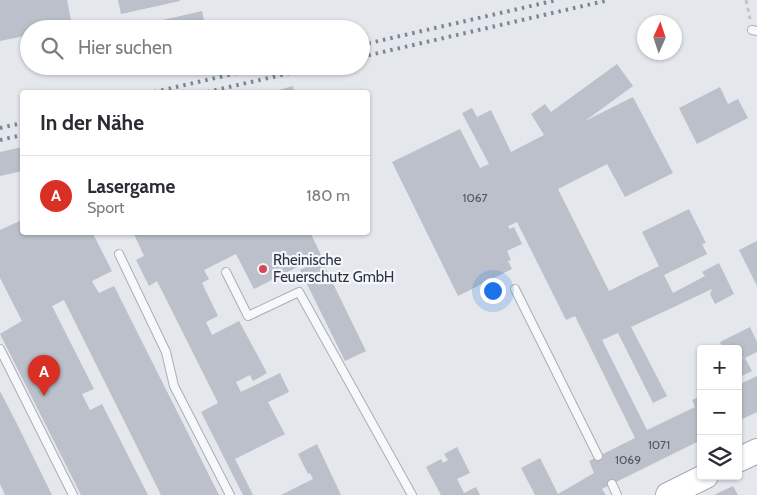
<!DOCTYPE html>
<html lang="de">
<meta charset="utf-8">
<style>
:root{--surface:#fff;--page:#f2f2f3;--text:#2b2b33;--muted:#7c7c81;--line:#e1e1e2;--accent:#d93025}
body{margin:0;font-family:Cabin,sans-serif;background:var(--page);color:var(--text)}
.controls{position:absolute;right:15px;bottom:15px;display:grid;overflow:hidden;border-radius:5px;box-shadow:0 1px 4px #0004}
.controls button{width:45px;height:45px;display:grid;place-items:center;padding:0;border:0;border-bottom:1px solid var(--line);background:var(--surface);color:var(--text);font:25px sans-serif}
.compass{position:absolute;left:637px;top:15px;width:45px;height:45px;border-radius:50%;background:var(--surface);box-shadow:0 1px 4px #0004;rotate:3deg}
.you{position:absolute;left:492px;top:290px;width:18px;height:18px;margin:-12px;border:4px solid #fff;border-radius:50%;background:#1a73e8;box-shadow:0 0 0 8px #1a73e833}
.badge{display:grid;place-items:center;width:32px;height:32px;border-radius:50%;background:var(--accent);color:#fff;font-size:16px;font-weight:700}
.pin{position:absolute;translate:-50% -41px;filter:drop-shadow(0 1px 2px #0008)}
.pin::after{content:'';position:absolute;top:26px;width:18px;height:15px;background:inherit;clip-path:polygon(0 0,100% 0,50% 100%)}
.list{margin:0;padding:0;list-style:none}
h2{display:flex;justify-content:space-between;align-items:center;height:65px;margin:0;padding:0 20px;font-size:21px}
h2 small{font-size:16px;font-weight:400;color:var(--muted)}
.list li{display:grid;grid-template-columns:32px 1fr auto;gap:15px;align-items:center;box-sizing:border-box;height:80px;padding:0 20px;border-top:1px solid var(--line)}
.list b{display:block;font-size:19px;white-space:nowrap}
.list p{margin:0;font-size:16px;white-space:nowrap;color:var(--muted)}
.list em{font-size:16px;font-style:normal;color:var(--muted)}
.icon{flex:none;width:28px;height:28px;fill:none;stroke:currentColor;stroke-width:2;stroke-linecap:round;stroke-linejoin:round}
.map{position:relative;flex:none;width:757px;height:495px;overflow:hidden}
.search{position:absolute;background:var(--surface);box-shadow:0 1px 4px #0004;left:20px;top:20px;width:350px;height:55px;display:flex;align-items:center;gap:12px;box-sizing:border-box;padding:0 18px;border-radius:28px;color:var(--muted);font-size:19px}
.panel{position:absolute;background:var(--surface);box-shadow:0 1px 4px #0004;left:20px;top:90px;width:350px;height:145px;border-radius:5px}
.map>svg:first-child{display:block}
.building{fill:#bbc0ca}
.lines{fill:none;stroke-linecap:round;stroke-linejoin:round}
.lane-casing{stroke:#a9aeb7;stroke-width:10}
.primary-casing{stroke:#a3abb8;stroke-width:26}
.path{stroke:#c2c5cb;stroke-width:3;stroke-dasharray:4 4;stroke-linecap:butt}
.lane{stroke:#f7f8fa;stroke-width:8}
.primary{stroke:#fff;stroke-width:24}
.rail{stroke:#7d8696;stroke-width:4;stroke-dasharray:2.5 5;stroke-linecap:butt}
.poi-dot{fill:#d1495b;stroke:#f4f6f9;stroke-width:2}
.labels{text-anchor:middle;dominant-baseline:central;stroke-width:4.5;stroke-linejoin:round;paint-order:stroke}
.number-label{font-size:12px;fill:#4f5766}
.poi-label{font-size:15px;fill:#2b3445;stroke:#f4f6f9;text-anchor:start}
</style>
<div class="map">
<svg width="757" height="495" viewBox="0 0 757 495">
<rect width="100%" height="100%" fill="#e4e7ec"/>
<g class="building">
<path d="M0 0H67L72 25 55 29H29V35L0 41Z"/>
<path d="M118 0H180V1L121 14Z"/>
<path d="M202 11 206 29H128V28Z"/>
<path d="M617 64 633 86 585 121 633 97 673 173 625 197 607 164 558 189 609 291 659 266 642 232 689 209 706 243 702 244 707 254 664 275 673 293 705 276 702 272 719 263 734 294 715 304 710 294 712 289 631 327 667 396 653 403 618 333 602 340 647 430 695 407 692 400 701 396V440L602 489 606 495H535L521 468 540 458 558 494 594 473 589 461 635 438 575 316 566 320 517 222 508 226 510 229 514 227 522 244 507 251 511 260 508 261 512 269 458 296 392 162 460 129 480 168 489 164 462 113 472 108 477 117 491 110 511 152 544 135 531 114 545 104 551 112Z"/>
<path d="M293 86 294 92H272Z"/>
<path d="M720 87 728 104 738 99 748 118 697 144 679 108Z"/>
<path d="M22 147V171L0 176V152Z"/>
<path d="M22 220V232H92L112 271 92 281 94 285 99 293 114 286 219 495H161L64 300 52 306 94 389 82 394 90 410 102 404 148 495H81L0 334 22 321 0 278V230Z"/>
<path d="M133 232H310L321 255 254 289 236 254 204 270 209 279 202 283 218 316 206 322 212 335 239 321 267 373 253 381 250 375 236 382 241 392 280 373 289 392 268 402 285 434 235 459 253 495H243L201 412 218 403 157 281 149 286 136 260 144 256Z"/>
<path d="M757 241V286L739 250Z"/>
<path d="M321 259 366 351 345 361 300 270Z"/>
<path d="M750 327 757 342V352L745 358 752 371 738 378V366L741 365 739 361 743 358 740 351 738 349H723L720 342Z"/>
<path d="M757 376V412L738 421V385Z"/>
<path d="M0 391 18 426 52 495H5L0 484Z"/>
<path d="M317 444 341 495H281L313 479 310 473 308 474 298 454Z"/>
<path d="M457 447 470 473 457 479 464 493 476 487 480 495H441L426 467 441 459 443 463 448 460 444 454Z"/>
<path d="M733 486 738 495H714Z"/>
</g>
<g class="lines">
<defs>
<g id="lane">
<path d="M752 30 757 31"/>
<path d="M119 254 166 352 174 386 230 495"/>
<path d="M226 272 248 316 299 292 412 495"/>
<path d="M515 289 598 456"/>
<path d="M0 349 73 495"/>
<path d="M612 484 617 495"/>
</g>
<g id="primary">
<path d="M738 460 757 451"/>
<path d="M668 495 706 476"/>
</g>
</defs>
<use href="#lane" class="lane-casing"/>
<use href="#primary" class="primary-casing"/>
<path class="path" d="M746 0 750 19"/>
<use href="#lane" class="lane"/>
<use href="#primary" class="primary"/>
<g class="rail">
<path d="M361 45 557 0"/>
<path d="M361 57 609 0"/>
<path d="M154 92 268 66"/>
<path d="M207 92 321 66"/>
<path d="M0 128 22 123"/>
<path d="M0 140 22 135"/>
</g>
</g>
<circle class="poi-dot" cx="263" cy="269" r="5"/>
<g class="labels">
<g class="number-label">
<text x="475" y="197">1067</text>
<text x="659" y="444">1071</text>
<text x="628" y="459">1069</text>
</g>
<g class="poi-label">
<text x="273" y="260">Rheinische<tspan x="273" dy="17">Feuerschutz GmbH</tspan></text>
</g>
</g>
</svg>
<div class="controls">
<button>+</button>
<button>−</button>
<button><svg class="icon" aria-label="layers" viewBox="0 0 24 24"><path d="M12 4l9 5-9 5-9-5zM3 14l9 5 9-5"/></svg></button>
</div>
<svg class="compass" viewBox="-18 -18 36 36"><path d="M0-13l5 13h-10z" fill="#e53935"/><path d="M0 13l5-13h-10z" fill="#7c7c81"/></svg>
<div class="you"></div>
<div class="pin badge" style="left:44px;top:396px">A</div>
<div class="search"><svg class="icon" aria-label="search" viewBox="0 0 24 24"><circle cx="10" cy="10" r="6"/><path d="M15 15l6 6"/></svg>Hier suchen</div>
<section class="panel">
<h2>In der Nähe<small></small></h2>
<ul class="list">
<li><span class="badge">A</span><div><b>Lasergame</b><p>Sport</p></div><em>180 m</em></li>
</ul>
</section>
</div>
